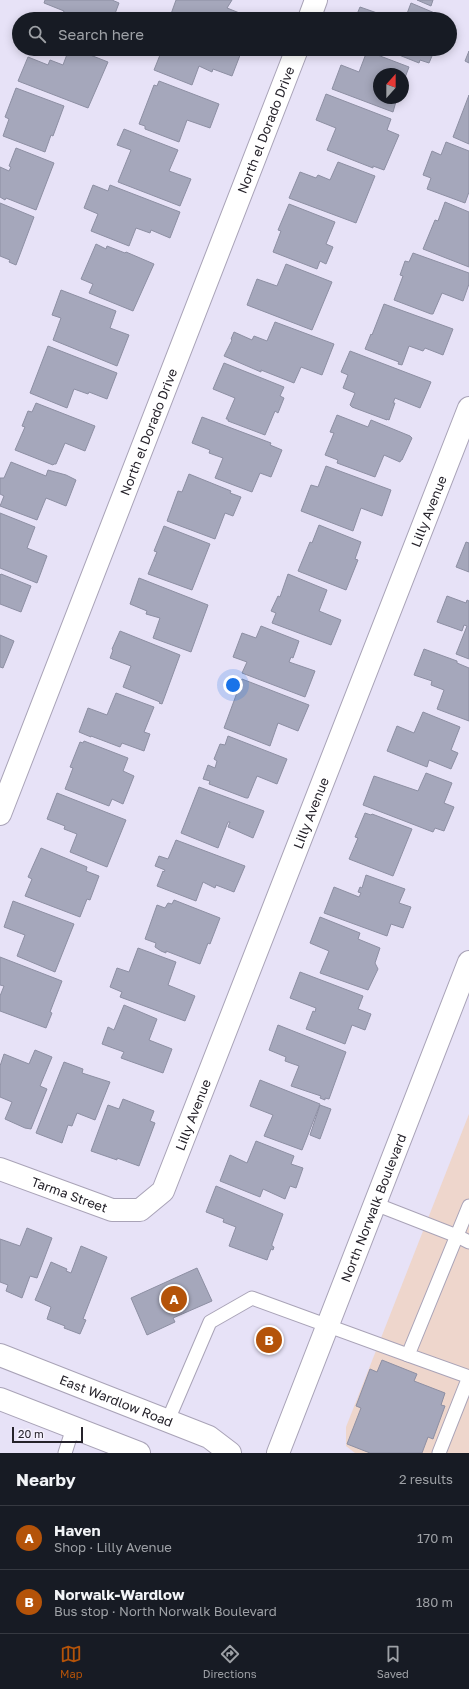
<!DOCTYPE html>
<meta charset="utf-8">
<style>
:root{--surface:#171b24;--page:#20242c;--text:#f1f3f6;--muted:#9ea1a6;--line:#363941;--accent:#b45309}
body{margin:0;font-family:"Golos Text",sans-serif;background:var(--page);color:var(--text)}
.compass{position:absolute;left:373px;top:68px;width:36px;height:36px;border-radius:50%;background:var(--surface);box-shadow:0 2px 10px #0003;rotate:21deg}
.scale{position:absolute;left:12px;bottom:10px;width:71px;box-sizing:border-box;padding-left:4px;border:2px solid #25222a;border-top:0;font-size:11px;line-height:14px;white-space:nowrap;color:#25222a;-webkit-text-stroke:3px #f4f0fd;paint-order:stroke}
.you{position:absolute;left:233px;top:685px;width:14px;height:14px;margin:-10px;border:3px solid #fff;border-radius:50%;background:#1a73e8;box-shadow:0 0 0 6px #1a73e833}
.badge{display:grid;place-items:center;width:26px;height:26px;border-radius:50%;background:var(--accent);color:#fff;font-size:13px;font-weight:700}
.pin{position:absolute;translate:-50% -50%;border:2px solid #fff;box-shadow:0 1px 4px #0006}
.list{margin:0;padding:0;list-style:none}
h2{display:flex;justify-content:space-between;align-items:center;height:52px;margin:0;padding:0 16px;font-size:17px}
h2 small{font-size:13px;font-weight:400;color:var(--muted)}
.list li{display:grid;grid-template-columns:26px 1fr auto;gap:12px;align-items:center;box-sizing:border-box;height:64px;padding:0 16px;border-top:1px solid var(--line)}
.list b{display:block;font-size:15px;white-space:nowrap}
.list p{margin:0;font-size:13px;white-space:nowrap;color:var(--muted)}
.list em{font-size:13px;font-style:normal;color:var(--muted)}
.icon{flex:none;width:22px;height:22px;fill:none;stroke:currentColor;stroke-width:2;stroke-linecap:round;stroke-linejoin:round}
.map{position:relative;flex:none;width:469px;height:1453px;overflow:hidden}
.search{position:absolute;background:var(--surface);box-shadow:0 2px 10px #0003;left:12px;right:12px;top:12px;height:44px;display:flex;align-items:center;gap:10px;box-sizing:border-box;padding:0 14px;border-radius:22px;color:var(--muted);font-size:15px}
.sheet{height:180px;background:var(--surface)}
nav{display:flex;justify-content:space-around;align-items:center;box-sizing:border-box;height:56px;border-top:1px solid var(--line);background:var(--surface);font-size:11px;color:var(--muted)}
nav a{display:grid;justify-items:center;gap:2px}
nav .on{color:var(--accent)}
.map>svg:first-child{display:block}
.commercial{fill:#eed6cc}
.building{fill:#a5a7bb;stroke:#8d8fa3}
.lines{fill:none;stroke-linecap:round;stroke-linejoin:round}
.lane-casing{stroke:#a9a3b7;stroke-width:15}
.street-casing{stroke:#a9a3b7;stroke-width:24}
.secondary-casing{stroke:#a9a3b7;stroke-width:24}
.primary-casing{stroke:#a9a3b7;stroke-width:24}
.lane{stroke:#fff;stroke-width:13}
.street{stroke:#fff;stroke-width:22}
.secondary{stroke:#fff;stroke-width:22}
.primary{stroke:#fff;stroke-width:22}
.labels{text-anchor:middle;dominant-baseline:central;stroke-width:4;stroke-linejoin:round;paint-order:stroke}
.street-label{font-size:13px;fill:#25222a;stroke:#f4f0fd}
</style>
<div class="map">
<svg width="469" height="1453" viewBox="0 0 469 1453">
<rect width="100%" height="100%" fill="#e7e2f7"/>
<path class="commercial" d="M469 1114V1453H355L346 1446V1427Z"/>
<g class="building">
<path d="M45 0H112L119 3 113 19H61L64 11 44 3Z"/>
<path d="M176 0H232L227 8 252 18 251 19H181V18L171 14Z"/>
<path d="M417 0H433L431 6Z"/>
<path d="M411 3 437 14 435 19H405Z"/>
<path d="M360 7 380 14 381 13 397 19H355Z"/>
<path d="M69 49H75L108 62 88 108 18 81 28 57 48 65 50 60 63 65Z"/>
<path d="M154 49H241L242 50 232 76 213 69 212 72 199 66 192 85 154 70 160 55 152 52Z"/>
<path d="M384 49H435L429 63 420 60 419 63Z"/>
<path d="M367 51 409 67 403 83V74H379V98H397L393 112 332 89 341 65 359 72Z"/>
<path d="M469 51V63L465 61Z"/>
<path d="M159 81 219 104 210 128 187 120 179 142 145 129V126L139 124 154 85 157 86Z"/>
<path d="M16 88 64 106 53 136 51 135 45 152 3 136 9 119 5 117Z"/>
<path d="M326 94 391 119 387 130 399 135 384 170 373 166V168L327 150 336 128 316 120Z"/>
<path d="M469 95V144L453 137Z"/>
<path d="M124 129 178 150 169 171 191 179 180 206 118 182 131 150 117 145Z"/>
<path d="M446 142 469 151V192L465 203 427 189 431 178 423 175 432 151 441 155Z"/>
<path d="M16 148 54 163 36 210 6 198 5 200 0 197V167L9 171 11 167 9 166Z"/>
<path d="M338 162 375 176 356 223 289 198 300 172 316 178 318 175 330 180Z"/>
<path d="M93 185 108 191 110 185 180 212 170 238 151 230 150 233 136 228 129 246 91 231 98 214 84 208Z"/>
<path d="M445 202 469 212V267L423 249 435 220 438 221Z"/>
<path d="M0 203 34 217 16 265 9 262 10 260 0 256Z"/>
<path d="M289 204 335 222 326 244 333 247 326 264 320 261 317 269 273 252 281 231 278 230Z"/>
<path d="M96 244 106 249 107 246 125 253 126 252 154 264 133 311 89 293 93 284 81 279Z"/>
<path d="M413 253 469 273V284L463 301 442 293 433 314H431L394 300 403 276 400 275 405 261 409 262Z"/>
<path d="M286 264 332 282 312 330 247 305 257 279 277 286Z"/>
<path d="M61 290 116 311 110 328 129 335 117 366 53 340 61 318 52 315Z"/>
<path d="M384 304 453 329 443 355 425 348 423 351 409 346 402 365 398 364 399 362 365 349 371 334 372 335Z"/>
<path d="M275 322 334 344 322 375 301 367 294 383 261 370V372L224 356 232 340 231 339 234 332 252 340 254 336 267 341Z"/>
<path d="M48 346 117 373 107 399 89 392 88 394 74 389 67 408 30 393Z"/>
<path d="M350 351 431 382 420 408 395 398 393 403H395L389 420 387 419V420L352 407 350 405 355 393 343 388 348 375 341 372Z"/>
<path d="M224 363 284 387 280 396 284 398 278 413 275 411 265 435 228 421V419H226L235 398 213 389Z"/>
<path d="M36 403 95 426 85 451 65 443 56 464H54L53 465 15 450 25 427 22 426 28 411 32 412Z"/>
<path d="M337 415 368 427 371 420 410 436 412 438 402 460H401L400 462 384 455 375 477 337 463 338 460 325 455 334 433 330 432Z"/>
<path d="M202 417 271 443 270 445 282 450 271 477 260 473 252 492 215 478 223 458 209 453 210 450 192 443Z"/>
<path d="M11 462 46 476 48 470 66 475 76 480 66 506 46 498 37 520 0 506 4 496 0 494V478H4Z"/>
<path d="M326 466 391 490 382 516 361 508 353 531 301 511 311 485 318 487Z"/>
<path d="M189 474 231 491 230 493 241 497 233 516 225 513 215 539 167 521 178 491 182 492Z"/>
<path d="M0 513 35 527 27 548 47 556 37 583 0 568Z"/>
<path d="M319 525 361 542 355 559 358 560 346 590 298 571 310 542 312 543Z"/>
<path d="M164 526 210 544 192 590 148 574 157 552 154 551Z"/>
<path d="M466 542 469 543V572L456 567Z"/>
<path d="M1 574 31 586 21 612 0 604V575Z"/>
<path d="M288 574 327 590 319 611 341 620 331 645 272 623 276 613 271 611 278 596 280 597Z"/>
<path d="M139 578 208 605 191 652 153 638 160 618 146 614 147 611 130 604Z"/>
<path d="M447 596 466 603 467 600 469 601V659L456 654 467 626 464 625 462 631 437 622Z"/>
<path d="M261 626 299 641 293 658 291 657 289 662 315 671 305 697 242 673 247 662 233 657 242 633 256 638Z"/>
<path d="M120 631 180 655 162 704 159 703 160 702 123 687 131 666 110 658 113 650 112 649Z"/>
<path d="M0 635 14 641 3 668 0 667Z"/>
<path d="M424 649 457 661V663L469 668V721L437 709 444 690 431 685 432 681 414 675Z"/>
<path d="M242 679 309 705 298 731 278 723 270 746 224 728Z"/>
<path d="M116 693 154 707 144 732 150 734 144 751 122 743 120 747 91 736V737L79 732 88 708 107 715Z"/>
<path d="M423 712 460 727 451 750 458 753 451 769 429 760 427 767 387 751 397 726 414 733Z"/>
<path d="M228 736 287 759 277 784 257 776 248 798H246L209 784 210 781 203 779 208 765 215 768 217 761 214 759 220 744 225 745Z"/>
<path d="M84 741 128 758 123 771 134 776 123 804 112 799 109 806 65 789 73 768 70 767 80 742 83 743Z"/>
<path d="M426 773 452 783 444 803 454 807 444 831 435 828 433 832 363 805 374 776 418 791Z"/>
<path d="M199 787 264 811 253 838 228 827 230 822H228L218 848 181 833Z"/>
<path d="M57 793 126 820 107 867 70 852 77 834 64 829 65 826 47 819Z"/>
<path d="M365 813 371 815 372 814 412 829 393 876 349 859 358 838 355 837Z"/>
<path d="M176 840 245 866 234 892 216 885 215 888 203 882 196 901 157 886 163 871 164 872 165 870 155 866 159 856 168 859Z"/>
<path d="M41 848 87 867 86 871 99 876 90 900 87 899 80 917 25 896 32 879 28 877Z"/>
<path d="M366 875 405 889 399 903 411 907 403 928 391 924 387 936 324 913 334 887 359 897 361 893 358 892 360 887 362 888Z"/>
<path d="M174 900 220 918 210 944 208 943 200 964 166 951V953L161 951 155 947 156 943 145 939 157 905 165 908 168 903 172 904Z"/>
<path d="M13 901 74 924 55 972 17 956 25 935 4 927Z"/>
<path d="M320 917 360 933 358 939 380 948 375 963 378 969 368 990 320 973 329 951 310 943Z"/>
<path d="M138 948 176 962 168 985 195 996 185 1021 120 997 122 992 110 987 117 968 129 972Z"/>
<path d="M0 957 62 981 50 1012 52 1013 46 1028 0 1011V996L4 986 0 985Z"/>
<path d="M300 972 363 996 358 1009 371 1014 365 1030 352 1025 345 1044 306 1029 313 1011 315 1012 316 1008 290 998Z"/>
<path d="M124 1005 157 1019 149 1040 172 1049 163 1073 121 1058 124 1052 102 1044 108 1027 114 1030Z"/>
<path d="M278 1025 346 1052 329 1099 325 1098V1100L320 1098 321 1096 291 1086 299 1066 285 1061 286 1057 269 1050Z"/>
<path d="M35 1050 52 1057 40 1086 47 1089 31 1129 25 1128 5 1119 12 1102 0 1097V1066L4 1054 29 1064Z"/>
<path d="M64 1062 83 1069 82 1073 110 1082 95 1120 77 1113 72 1126 68 1125 62 1143 36 1133Z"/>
<path d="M260 1080 320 1104 302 1150 264 1136 273 1115 250 1106Z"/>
<path d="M123 1099 154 1111 150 1121 155 1123 139 1166 117 1158V1160L91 1151 108 1105 119 1109Z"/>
<path d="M320 1105 331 1109 320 1139 310 1135Z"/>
<path d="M256 1141 294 1156 291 1164 303 1168 296 1188 290 1186 285 1199 263 1189 260 1197 220 1181 230 1155 247 1163Z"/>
<path d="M216 1186 283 1214 272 1244V1246L274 1247 273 1250 271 1249 267 1260 229 1246 236 1227 223 1222 224 1219 206 1212Z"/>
<path d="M27 1228 52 1238 37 1278 30 1276 22 1298 6 1291 8 1285 0 1282V1239L20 1246Z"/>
<path d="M81 1246 107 1257 83 1319 86 1320 80 1334 64 1328 65 1326 47 1319 51 1307 35 1300 51 1262 67 1269 66 1271 71 1273Z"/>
<path d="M197 1268 212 1301 173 1318 175 1322 147 1335 131 1298Z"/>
<path d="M382 1360 417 1374 414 1381 445 1393 441 1405 445 1406 433 1439 428 1437 422 1453H370L347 1444 361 1408 356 1406 370 1369 377 1372Z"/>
</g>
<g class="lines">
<defs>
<g id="lane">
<path d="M375 1204 457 1236 469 1242"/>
<path d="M469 1206 408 1355 469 1377"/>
<path d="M168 1420 210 1322 252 1298 408 1355"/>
<path d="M65 1453 73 1428"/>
<path d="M439 1453 469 1377"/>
</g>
<g id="street">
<path d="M309 19 316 0"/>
<path id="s1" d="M0 814 297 49"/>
<path id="s2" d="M0 1169 112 1210H140L163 1191 469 408"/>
</g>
<g id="secondary">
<path id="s3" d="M0 1355 209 1437 230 1453"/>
<path d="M0 1399 139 1453"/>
</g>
<g id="primary">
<path id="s4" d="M278 1453 469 962"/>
</g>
</defs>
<use href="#lane" class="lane-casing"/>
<use href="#street" class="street-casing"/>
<use href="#secondary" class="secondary-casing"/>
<use href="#primary" class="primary-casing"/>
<use href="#lane" class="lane"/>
<use href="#street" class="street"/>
<use href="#secondary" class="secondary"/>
<use href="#primary" class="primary"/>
</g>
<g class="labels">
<g class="street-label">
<text stroke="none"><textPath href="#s1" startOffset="734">North el Dorado Drive</textPath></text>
<text stroke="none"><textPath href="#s1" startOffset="410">North el Dorado Drive</textPath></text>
<text stroke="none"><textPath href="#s2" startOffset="907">Lilly Avenue</textPath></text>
<text stroke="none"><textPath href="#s2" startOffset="583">Lilly Avenue</textPath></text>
<text stroke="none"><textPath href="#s2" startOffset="259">Lilly Avenue</textPath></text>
<text stroke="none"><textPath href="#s2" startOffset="74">Tarma Street</textPath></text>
<text stroke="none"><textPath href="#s4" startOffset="263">North Norwalk Boulevard</textPath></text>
<text stroke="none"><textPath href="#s3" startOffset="125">East Wardlow Road</textPath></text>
</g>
</g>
</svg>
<svg class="compass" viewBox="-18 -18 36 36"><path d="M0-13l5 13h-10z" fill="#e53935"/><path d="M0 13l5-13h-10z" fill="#9ea1a6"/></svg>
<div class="scale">20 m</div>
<div class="you"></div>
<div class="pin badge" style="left:174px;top:1299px">A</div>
<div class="pin badge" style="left:269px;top:1340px">B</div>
<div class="search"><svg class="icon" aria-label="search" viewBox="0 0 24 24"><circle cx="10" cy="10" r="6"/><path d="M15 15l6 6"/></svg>Search here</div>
</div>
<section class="sheet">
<h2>Nearby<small>2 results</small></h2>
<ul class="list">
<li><span class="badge">A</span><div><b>Haven</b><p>Shop · Lilly Avenue</p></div><em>170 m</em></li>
<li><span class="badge">B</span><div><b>Norwalk-Wardlow</b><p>Bus stop · North Norwalk Boulevard</p></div><em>180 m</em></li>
</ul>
</section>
<nav>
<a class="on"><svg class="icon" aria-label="map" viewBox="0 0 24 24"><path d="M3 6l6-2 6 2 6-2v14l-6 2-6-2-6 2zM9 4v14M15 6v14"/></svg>Map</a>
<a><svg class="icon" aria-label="directions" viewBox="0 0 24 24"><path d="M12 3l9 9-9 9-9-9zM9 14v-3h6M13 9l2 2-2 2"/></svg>Directions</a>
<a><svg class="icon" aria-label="saved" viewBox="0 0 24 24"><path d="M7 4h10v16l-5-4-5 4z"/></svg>Saved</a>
</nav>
